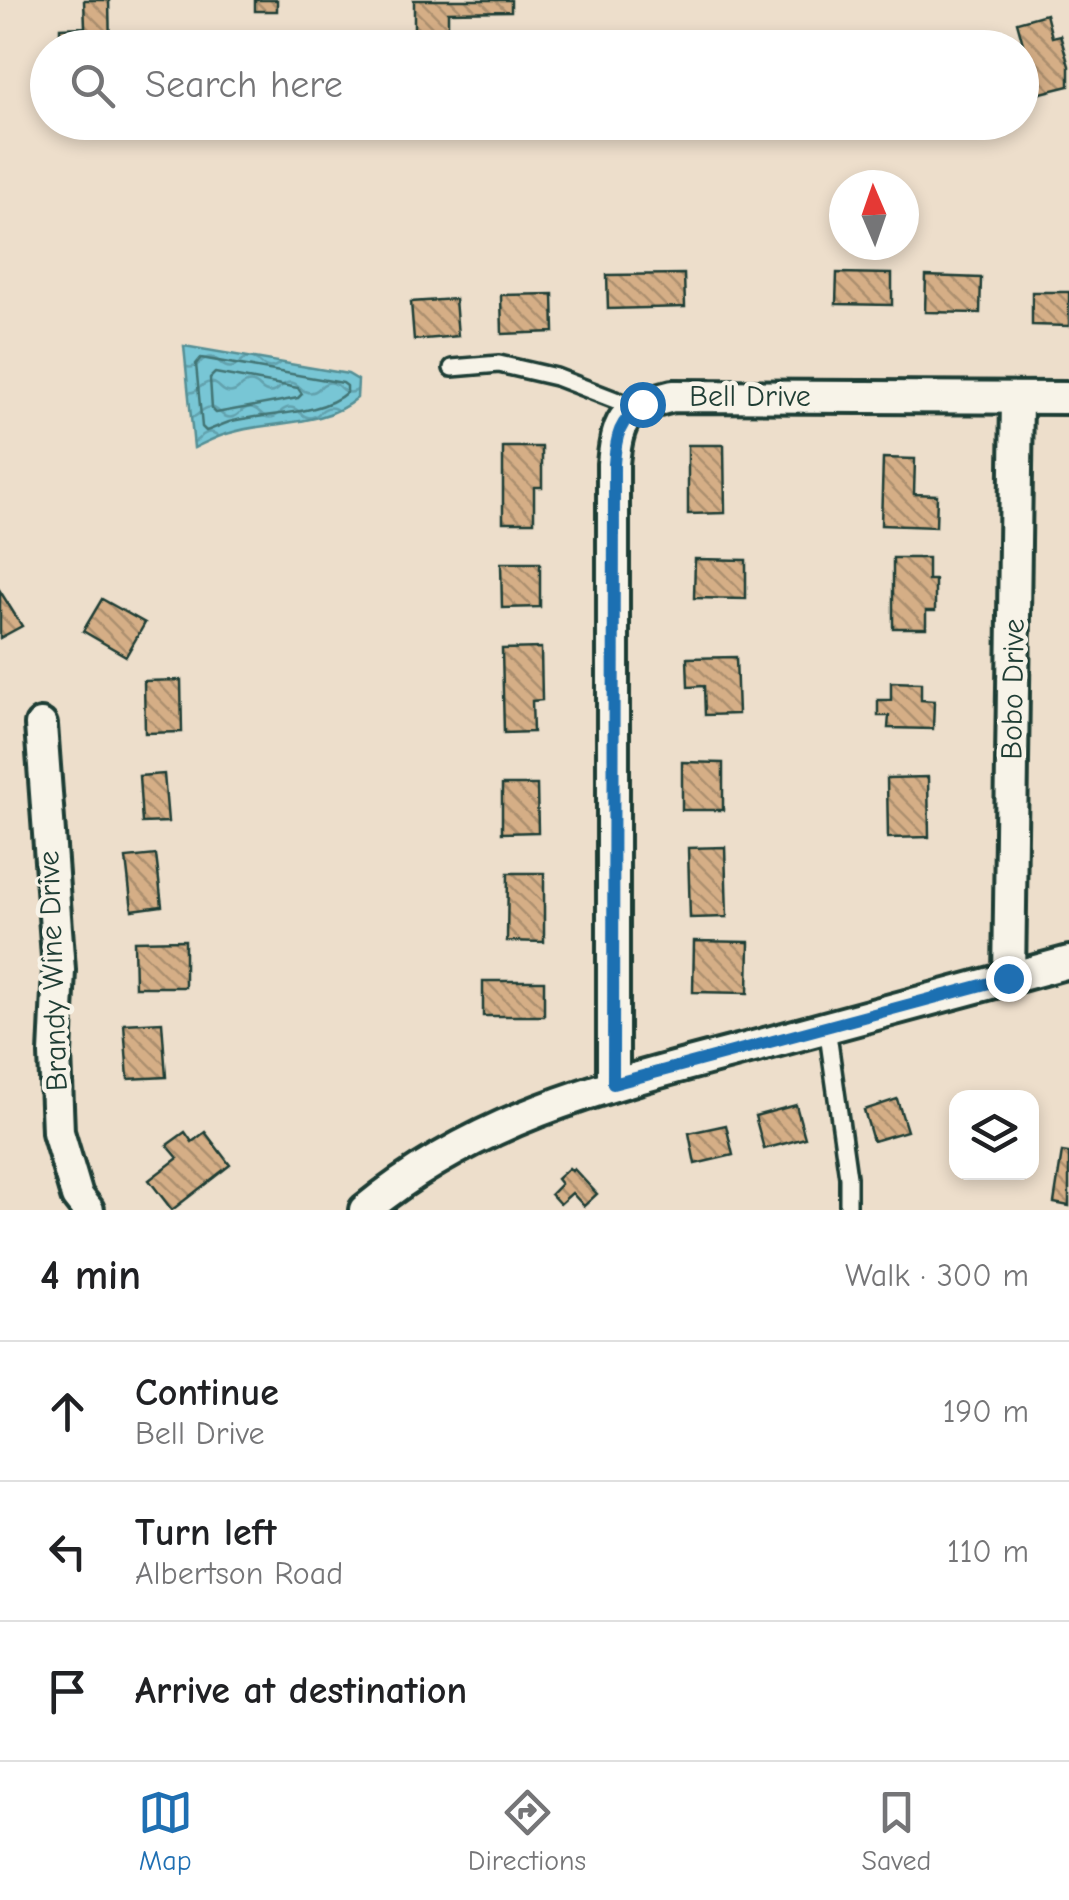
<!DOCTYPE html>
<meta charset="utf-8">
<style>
:root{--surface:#fff;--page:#f6f6f6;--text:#202124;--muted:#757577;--line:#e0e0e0;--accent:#1f6fb2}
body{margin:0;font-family:"Comic Neue",sans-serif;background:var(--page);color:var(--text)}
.controls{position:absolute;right:30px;bottom:30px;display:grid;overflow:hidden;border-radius:20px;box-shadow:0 5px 15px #0003}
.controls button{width:90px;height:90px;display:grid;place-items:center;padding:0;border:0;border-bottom:2px solid var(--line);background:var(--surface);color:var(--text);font:50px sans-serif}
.compass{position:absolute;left:829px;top:170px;width:90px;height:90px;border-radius:50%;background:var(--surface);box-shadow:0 5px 15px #0003;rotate:358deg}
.stop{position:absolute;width:30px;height:30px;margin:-22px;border:8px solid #1f6fb2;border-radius:50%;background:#fff}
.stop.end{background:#1f6fb2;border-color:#fff;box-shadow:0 2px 10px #0008}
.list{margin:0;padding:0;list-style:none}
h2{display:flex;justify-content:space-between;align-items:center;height:130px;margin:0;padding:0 40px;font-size:42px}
h2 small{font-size:32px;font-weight:400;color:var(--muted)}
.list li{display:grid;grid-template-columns:65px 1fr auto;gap:30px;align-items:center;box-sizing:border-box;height:140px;padding:0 40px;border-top:2px solid var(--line)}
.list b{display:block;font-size:38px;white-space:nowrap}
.list p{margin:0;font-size:32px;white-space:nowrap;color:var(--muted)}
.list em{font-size:32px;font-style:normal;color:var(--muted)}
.icon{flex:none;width:55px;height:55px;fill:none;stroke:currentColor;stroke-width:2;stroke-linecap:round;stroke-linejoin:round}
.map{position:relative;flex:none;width:1069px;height:1210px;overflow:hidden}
.search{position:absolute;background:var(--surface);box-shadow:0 5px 15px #0003;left:30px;right:30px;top:30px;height:110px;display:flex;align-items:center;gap:25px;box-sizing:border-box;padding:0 35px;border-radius:55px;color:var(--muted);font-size:38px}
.sheet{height:550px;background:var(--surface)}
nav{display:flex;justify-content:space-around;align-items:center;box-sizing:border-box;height:140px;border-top:2px solid var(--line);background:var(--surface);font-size:28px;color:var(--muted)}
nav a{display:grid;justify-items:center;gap:5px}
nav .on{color:var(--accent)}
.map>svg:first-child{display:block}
.water{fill:url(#water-waves);stroke:#548f95;stroke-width:2.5}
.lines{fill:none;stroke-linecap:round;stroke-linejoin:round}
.shore{stroke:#437474;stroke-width:2.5}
.building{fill:url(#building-back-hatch);stroke:#1f3d34;stroke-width:2.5}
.lane-casing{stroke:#1f3d34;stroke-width:22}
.street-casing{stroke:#1f3d34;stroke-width:38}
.lane{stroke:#f7f3e8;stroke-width:15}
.street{stroke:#f7f3e8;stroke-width:30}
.route{stroke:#1f6fb2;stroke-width:12}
.labels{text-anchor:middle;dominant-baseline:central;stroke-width:9;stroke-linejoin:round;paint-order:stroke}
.street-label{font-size:30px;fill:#1f3d34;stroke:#f7f3e8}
</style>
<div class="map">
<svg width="1069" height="1210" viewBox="0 0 1069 1210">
<defs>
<pattern id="water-waves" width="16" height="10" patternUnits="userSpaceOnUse" patternTransform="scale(2.5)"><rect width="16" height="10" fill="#78c6d5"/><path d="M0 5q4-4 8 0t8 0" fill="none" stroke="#62a2ae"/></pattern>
<pattern id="building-back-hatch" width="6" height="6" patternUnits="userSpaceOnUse" patternTransform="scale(2.5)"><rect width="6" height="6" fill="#d5ae86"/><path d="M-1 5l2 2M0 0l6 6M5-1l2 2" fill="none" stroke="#ac8f6e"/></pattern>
</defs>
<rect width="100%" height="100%" fill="#eddecb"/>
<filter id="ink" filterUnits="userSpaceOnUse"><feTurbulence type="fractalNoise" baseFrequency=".01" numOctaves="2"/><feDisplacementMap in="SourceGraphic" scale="20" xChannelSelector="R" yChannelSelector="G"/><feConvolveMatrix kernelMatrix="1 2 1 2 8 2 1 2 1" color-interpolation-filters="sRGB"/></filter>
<g filter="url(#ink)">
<path class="water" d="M184 346 348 374 358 380 357 398C323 428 270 420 230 433 217 436 205 443 194 448Z"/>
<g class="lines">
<g class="shore">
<path d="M201 358 343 383 347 386V392C320 417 263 412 229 422 221 425 213 429 206 431L202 427 196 364Z"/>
<path d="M215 373 298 388 302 394 298 398 216 413 212 409 210 378Z"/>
</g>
</g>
<g class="building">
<path d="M84 0H109L110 48H60V28L85 27Z"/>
<rect x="255" y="0" width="22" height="11"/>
<path d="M414 0H511V11L448 12V48H414Z"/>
<path d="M1046 14 1052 37 1060 35 1069 66V86L1037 94 1017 22Z"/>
<path d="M837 273 892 274V305L836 304Z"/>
<path d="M684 274 685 307 608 309 607 275Z"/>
<path d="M926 276 981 278 980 313 925 312Z"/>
<path d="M1032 292H1069V326L1032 325Z"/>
<path d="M553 294 554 332 502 334 501 295Z"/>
<path d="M455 299 458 336 414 340 411 302Z"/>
<path d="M688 445H724L725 513 688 514Z"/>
<path d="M503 447H542V487H534V522H503Z"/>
<path d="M883 458 915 459 914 494 937 495 936 527 881 525Z"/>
<path d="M893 558H928V580H935V611H926V628H893Z"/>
<path d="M695 559 746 560V599L694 598Z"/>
<path d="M501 563H540V607L502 608Z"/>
<path d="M0 591 22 626 0 638Z"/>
<path d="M102 599 145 623 126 656 83 631Z"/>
<path d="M541 648 542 700 532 701 533 732 504 733 502 649Z"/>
<path d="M736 657 738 714 705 715 704 686 688 687 687 658Z"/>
<path d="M181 680 182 732 145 733 144 681Z"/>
<path d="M891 682 921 683V700L934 701 933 729 888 728 889 716H878V700H891Z"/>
<path d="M682 762 723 763V810H682Z"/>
<path d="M164 774 168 822 142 823 139 776Z"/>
<path d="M928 777 929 837 888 838 887 778Z"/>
<path d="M502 785H537L538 832 502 833Z"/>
<path d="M725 847 727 917 690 918 688 848Z"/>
<path d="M156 855 162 906 132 910 126 858Z"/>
<path d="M508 873H544V942L507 941Z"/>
<path d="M185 940V987H135L134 941Z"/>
<path d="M694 941 749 942 748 993 693 992Z"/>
<rect x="483" y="981" width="61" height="35"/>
<path d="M162 1022 166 1077 128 1079 124 1024Z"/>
<path d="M897 1099 907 1131 873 1141 864 1110Z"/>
<path d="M796 1105 805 1138 764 1149 755 1116Z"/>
<path d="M726 1125 733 1155 695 1164 689 1133Z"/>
<path d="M185 1132 192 1142 205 1132 230 1165 172 1210 149 1180 178 1158 167 1145Z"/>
<path d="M1062 1152 1069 1153V1206L1054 1203Z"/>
<path d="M569 1168 572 1171 574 1169 597 1194 584 1206 572 1193 560 1204 551 1194 561 1184 557 1179Z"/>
</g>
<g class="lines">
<defs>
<g id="lane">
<path d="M452 368 499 364 556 377 636 408"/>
<path d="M827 1027 848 1177V1210"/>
</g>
<g id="street">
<path d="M41 725 59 970 55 1054 58 1132 77 1196 88 1210"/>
<path d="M1009 979 1017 398"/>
<path d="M613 1084V464C618 414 626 408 673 396L1069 398"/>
<path d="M365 1210C483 1113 617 1083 761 1045 864 1017 966 990 1069 962"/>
</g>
</defs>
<use href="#lane" class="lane-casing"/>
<use href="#street" class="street-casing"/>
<use href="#lane" class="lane"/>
<use href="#street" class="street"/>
</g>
</g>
<g class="lines" filter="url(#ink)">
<path class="route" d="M642 404C619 422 616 435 614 464L613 1084 1008 978"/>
</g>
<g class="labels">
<g class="street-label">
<text x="750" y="396">Bell Drive</text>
<text transform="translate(1013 689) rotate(-89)">Bobo Drive</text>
<text transform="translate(53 971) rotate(-92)">Brandy Wine Drive</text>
</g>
</g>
</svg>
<div class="controls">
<button><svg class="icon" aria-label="layers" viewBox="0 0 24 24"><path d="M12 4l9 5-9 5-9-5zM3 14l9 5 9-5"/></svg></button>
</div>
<svg class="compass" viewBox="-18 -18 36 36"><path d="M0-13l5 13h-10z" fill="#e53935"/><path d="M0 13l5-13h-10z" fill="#757577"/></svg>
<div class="stop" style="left:642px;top:404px"></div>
<div class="stop end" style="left:1008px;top:978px"></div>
<div class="search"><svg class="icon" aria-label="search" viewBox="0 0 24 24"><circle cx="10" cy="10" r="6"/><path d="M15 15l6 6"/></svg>Search here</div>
</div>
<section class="sheet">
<h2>4 min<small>Walk · 300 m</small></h2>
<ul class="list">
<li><svg class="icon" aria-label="ahead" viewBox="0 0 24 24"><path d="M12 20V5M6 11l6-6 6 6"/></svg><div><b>Continue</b><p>Bell Drive</p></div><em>190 m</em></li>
<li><svg class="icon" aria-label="left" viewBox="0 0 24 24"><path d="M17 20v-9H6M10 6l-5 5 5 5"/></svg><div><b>Turn left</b><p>Albertson Road</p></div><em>110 m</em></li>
<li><svg class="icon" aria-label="arrive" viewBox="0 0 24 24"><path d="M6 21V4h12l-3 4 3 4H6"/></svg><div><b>Arrive at destination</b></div></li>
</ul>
</section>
<nav>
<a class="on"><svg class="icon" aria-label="map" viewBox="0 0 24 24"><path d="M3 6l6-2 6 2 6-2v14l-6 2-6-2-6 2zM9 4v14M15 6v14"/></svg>Map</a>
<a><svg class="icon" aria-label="directions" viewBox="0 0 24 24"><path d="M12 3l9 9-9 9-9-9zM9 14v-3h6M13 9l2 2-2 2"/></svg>Directions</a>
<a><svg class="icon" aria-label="saved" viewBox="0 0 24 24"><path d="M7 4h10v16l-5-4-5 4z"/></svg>Saved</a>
</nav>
